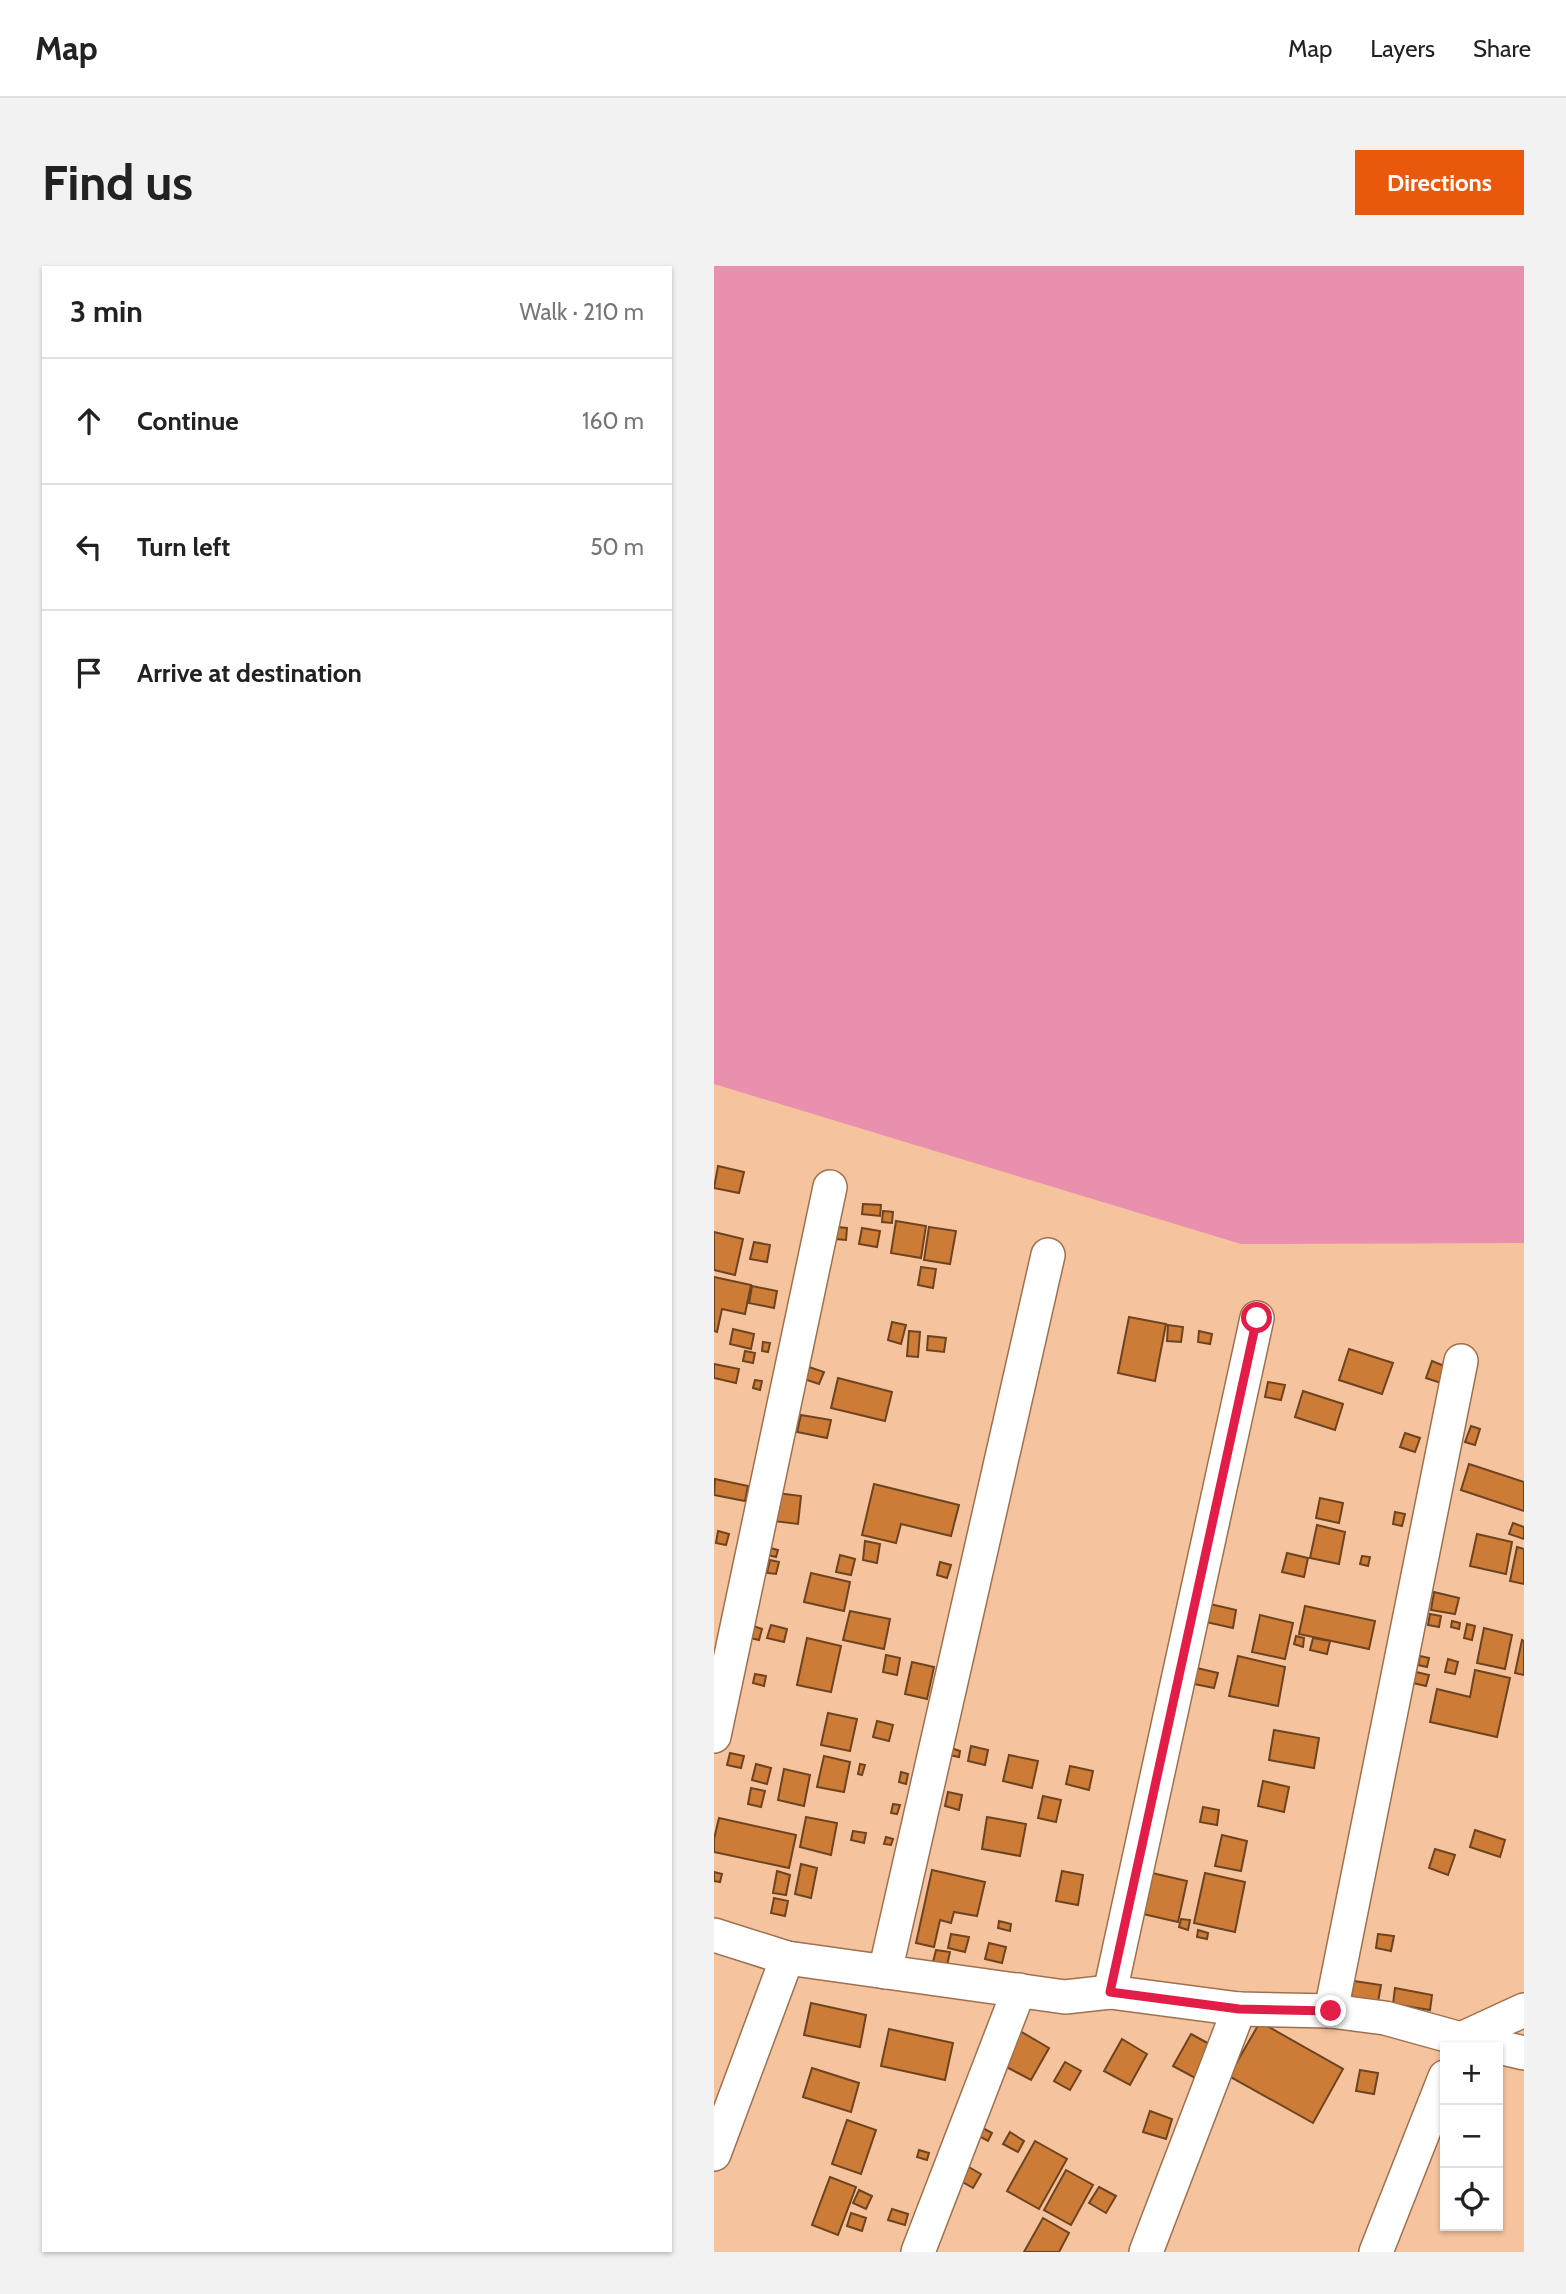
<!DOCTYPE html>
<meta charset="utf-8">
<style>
:root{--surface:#fff;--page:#f2f2f2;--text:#222;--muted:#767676;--line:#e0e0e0;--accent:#ea580c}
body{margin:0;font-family:Cabin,sans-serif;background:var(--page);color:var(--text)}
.controls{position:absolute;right:21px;bottom:21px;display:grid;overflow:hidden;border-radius:0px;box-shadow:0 2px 5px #0004}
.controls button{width:63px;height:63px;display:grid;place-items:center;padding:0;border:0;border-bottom:2px solid var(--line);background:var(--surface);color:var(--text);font:35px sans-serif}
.stop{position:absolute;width:21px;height:21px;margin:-16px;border:5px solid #e11d48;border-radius:50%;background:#fff}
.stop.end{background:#e11d48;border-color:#fff;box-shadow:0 2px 7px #0008}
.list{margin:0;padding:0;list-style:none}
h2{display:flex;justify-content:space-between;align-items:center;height:91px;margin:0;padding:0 28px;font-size:30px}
h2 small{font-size:23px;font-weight:400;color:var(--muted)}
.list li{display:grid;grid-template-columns:46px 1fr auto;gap:21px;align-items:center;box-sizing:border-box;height:126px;padding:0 28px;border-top:2px solid var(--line)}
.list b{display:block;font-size:26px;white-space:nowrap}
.list em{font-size:23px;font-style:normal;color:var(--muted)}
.icon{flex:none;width:38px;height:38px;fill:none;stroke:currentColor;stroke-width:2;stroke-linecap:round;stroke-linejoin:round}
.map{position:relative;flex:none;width:810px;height:1986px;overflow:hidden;border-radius:0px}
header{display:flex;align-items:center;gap:42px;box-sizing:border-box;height:98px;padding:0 35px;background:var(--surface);border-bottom:2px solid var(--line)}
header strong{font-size:33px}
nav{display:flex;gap:38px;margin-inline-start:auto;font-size:24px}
.intro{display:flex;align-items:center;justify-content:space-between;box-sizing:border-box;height:168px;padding:0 42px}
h1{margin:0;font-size:49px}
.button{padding:18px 32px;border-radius:0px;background:var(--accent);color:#fff;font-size:24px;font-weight:700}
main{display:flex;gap:42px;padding:0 42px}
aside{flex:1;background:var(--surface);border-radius:0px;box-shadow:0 2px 5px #0004}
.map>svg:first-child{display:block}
.green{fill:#ea90af}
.building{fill:#cc7c37;stroke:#6d4320;stroke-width:2}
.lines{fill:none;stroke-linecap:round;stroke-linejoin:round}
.minor-casing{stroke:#9e704d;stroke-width:36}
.minor{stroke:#fff;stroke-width:33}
.route{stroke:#e11d48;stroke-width:9}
</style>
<header>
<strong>Map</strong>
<nav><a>Map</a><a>Layers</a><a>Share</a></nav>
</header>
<div class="intro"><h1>Find us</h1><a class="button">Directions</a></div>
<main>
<aside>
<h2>3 min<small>Walk · 210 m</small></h2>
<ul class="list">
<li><svg class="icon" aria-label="ahead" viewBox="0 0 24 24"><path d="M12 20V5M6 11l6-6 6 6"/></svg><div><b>Continue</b></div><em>160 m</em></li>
<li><svg class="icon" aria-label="left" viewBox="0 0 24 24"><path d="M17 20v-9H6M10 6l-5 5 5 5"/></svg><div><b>Turn left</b></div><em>50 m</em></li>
<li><svg class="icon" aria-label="arrive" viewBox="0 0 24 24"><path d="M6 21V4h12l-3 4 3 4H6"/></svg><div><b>Arrive at destination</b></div></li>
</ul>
</aside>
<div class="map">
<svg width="810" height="1986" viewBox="0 0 810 1986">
<rect width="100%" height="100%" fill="#f5c39d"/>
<path class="green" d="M0 0H810V977L527 978 0 818Z"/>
<g class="building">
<path d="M4 900 30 906 25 927 0 922Z"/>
<path d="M149 938 167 939 166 950 148 948Z"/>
<path d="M169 945 179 946 178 957 168 956Z"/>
<path d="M182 955 212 960 207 992 177 987Z"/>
<path d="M123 961 133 962 132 974 122 973Z"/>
<path d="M215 961 242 965 236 998 210 994Z"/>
<path d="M148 962 166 965 163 981 145 978Z"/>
<path d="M0 966 29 973 21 1009 0 1004Z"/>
<path d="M40 976 56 979 53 996 36 993Z"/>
<path d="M207 1001 222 1003 219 1022 204 1019Z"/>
<path d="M0 1011 37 1019 31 1048 8 1043 3 1066 0 1065Z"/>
<path d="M38 1020 63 1025 60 1042 35 1037Z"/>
<path d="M415 1051 452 1058 441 1115 404 1107Z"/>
<path d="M178 1056 192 1059 187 1078 174 1074Z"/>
<path d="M454 1059 469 1061 467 1076 453 1075Z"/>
<path d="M19 1063 40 1068 37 1083 16 1078Z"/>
<path d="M195 1065 206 1066 204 1091 193 1090Z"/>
<path d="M485 1065 498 1068 496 1078 484 1076Z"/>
<path d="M214 1070 232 1072 230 1086 213 1084Z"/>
<path d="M49 1076 56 1077 54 1086 48 1085Z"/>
<path d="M635 1083 679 1097 668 1128 625 1114Z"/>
<path d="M31 1085 41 1087 39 1097 29 1095Z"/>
<path d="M718 1095 733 1101 727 1117 712 1112Z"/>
<path d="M0 1098 25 1103 22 1117 0 1112Z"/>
<path d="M95 1101 110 1106 105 1118 90 1113Z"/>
<path d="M124 1112 178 1126 171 1155 117 1142Z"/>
<path d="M41 1114 48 1115 46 1124 39 1122Z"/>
<path d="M554 1116 571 1119 567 1134 551 1131Z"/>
<path d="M589 1125 629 1138 621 1164 581 1151Z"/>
<path d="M87 1149 117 1154 113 1172 83 1166Z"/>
<path d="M757 1160 766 1163 761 1179 751 1176Z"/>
<path d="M691 1167 706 1172 701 1186 686 1181Z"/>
<path d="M755 1198 810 1216V1245L747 1224Z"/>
<path d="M1 1213 34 1220 31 1235 0 1229Z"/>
<path d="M160 1218 245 1239 237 1270 187 1258 182 1277 148 1269Z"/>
<path d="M63 1227 87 1230 84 1258 59 1255Z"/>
<path d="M606 1232 629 1237 625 1257 602 1252Z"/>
<path d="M681 1246 691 1248 688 1260 679 1258Z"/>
<path d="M799 1257 810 1261V1273L795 1268Z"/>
<path d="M603 1259 631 1266 625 1298 596 1292Z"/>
<path d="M4 1265 15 1268 12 1279 2 1277Z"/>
<path d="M763 1268 798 1276 792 1308 756 1300Z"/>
<path d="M151 1275 166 1278 163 1297 149 1294Z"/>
<path d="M803 1281 810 1283V1318L796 1315Z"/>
<path d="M56 1282 64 1284 62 1291 54 1289Z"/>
<path d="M573 1287 594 1292 590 1311 568 1306Z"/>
<path d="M126 1289 141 1293 137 1309 122 1306Z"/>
<path d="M648 1290 656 1291 654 1300 646 1298Z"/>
<path d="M56 1294 65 1296 62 1308 53 1307Z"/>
<path d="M226 1296 237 1299 233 1312 223 1309Z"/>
<path d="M97 1307 136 1316 130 1345 90 1336Z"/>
<path d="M720 1326 745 1332 741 1348 717 1344Z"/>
<path d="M496 1338 522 1344 519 1362 492 1356Z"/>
<path d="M591 1340 661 1355 655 1383 585 1368Z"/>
<path d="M136 1345 176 1353 170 1383 129 1374Z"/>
<path d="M716 1348 727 1350 725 1361 714 1359Z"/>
<path d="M546 1349 579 1357 571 1393 538 1386Z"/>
<path d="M738 1355 746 1357 745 1363 737 1361Z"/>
<path d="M753 1358 761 1360 758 1374 750 1372Z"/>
<path d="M57 1359 73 1363 70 1376 53 1372Z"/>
<path d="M39 1360 48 1363 45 1374 36 1372Z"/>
<path d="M770 1362 798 1369 791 1403 763 1397Z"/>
<path d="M582 1370 590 1372 589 1381 580 1378Z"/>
<path d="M93 1372 127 1380 117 1426 83 1419Z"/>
<path d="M599 1372 616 1375 613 1388 596 1384Z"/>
<path d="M808 1374 810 1375V1409L801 1407Z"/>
<path d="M172 1389 186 1392 183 1409 169 1406Z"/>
<path d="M524 1390 571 1401 564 1440 515 1430Z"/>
<path d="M706 1390 715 1392 713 1401 704 1399Z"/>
<path d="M734 1393 744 1396 741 1408 731 1406Z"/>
<path d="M198 1396 220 1401 213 1433 191 1428Z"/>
<path d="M483 1402 504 1407 500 1422 480 1418Z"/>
<path d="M761 1404 796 1412 783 1471 716 1456 723 1423 756 1431Z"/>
<path d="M702 1406 715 1409 712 1420 699 1417Z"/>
<path d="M41 1408 52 1410 50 1420 39 1417Z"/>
<path d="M114 1447 143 1453 136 1485 107 1479Z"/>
<path d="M163 1455 179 1459 175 1475 159 1471Z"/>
<path d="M560 1464 605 1472 600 1502 555 1494Z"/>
<path d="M257 1480 274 1484 271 1499 254 1495Z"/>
<path d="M237 1482 246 1485 245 1491 235 1489Z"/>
<path d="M16 1487 30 1490 27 1502 13 1499Z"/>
<path d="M295 1489 324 1495 318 1522 289 1515Z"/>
<path d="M110 1490 136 1496 130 1526 103 1521Z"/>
<path d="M42 1498 57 1502 53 1518 38 1514Z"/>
<path d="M146 1498 151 1499 148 1509 144 1508Z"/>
<path d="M356 1500 379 1505 375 1524 352 1518Z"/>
<path d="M70 1503 96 1509 90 1540 64 1534Z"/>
<path d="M187 1506 194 1508 192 1518 185 1516Z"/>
<path d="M549 1515 575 1521 570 1546 544 1540Z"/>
<path d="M37 1522 51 1525 47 1541 34 1538Z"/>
<path d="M234 1526 248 1529 245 1544 231 1540Z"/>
<path d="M329 1530 347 1534 342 1556 324 1552Z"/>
<path d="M179 1538 186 1539 183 1548 177 1547Z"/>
<path d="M489 1541 505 1544 503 1559 486 1556Z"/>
<path d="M92 1551 123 1557 117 1589 86 1581Z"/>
<path d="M273 1551 312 1558 306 1590 268 1583Z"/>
<path d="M5 1552 82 1569 75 1602 0 1586V1573Z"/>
<path d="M761 1564 791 1574 786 1591 756 1581Z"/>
<path d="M139 1565 152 1567 150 1577 137 1574Z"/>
<path d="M508 1569 533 1575 527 1605 501 1600Z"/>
<path d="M172 1571 179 1573 177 1579 170 1578Z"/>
<path d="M721 1583 741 1589 734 1609 715 1602Z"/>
<path d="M87 1598 103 1602 97 1632 81 1628Z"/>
<path d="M218 1604 271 1616 263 1650 240 1646 237 1657 226 1654 220 1681 202 1677Z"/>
<path d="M63 1605 76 1609 72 1629 59 1627Z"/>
<path d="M348 1605 369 1609 364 1639 342 1635Z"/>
<path d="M0 1606 8 1608 6 1616 0 1615Z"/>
<path d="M438 1607 473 1615 464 1656 429 1648Z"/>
<path d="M491 1607 531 1616 521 1666 480 1657Z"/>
<path d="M60 1632 74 1635 71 1650 57 1647Z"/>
<path d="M467 1653 476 1654 474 1664 465 1661Z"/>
<path d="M285 1655 297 1658 296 1665 284 1662Z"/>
<path d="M484 1664 494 1667 493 1673 483 1671Z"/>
<path d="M237 1668 255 1671 251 1686 234 1682Z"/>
<path d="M664 1668 680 1670 677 1685 662 1682Z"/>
<path d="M275 1677 292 1681 288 1697 271 1693Z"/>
<path d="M222 1684 236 1686 233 1699 219 1696Z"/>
<path d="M640 1715 667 1719 664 1736 637 1731Z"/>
<path d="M681 1722 718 1729 716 1744 679 1738Z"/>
<path d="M97 1737 152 1749 146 1781 90 1769Z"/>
<path d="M546 1756 629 1803 599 1857 515 1810Z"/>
<path d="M175 1763 239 1777 231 1814 167 1800Z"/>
<path d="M306 1765 335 1782 317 1814 287 1798Z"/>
<path d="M477 1768 499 1780 481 1812 459 1800Z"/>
<path d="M408 1773 433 1788 416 1819 390 1805Z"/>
<path d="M351 1796 367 1805 356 1824 340 1815Z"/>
<path d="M98 1802 145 1817 137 1846 89 1831Z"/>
<path d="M646 1804 664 1807 660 1828 642 1825Z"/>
<path d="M436 1845 458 1853 452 1873 429 1866Z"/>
<path d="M133 1854 162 1864 147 1908 118 1898Z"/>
<path d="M265 1860 278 1867 274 1875 261 1868Z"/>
<path d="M296 1866 310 1875 304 1886 289 1878Z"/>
<path d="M321 1875 353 1893 325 1943 293 1925Z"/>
<path d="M205 1884 215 1887 213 1894 203 1891Z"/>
<path d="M253 1900 267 1908 259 1922 245 1914Z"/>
<path d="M352 1904 379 1919 357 1959 330 1944Z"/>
<path d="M116 1911 142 1921 124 1969 98 1959Z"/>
<path d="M385 1921 402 1930 392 1947 375 1937Z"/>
<path d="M145 1924 158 1930 152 1943 139 1937Z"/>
<path d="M178 1943 194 1948 191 1959 174 1954Z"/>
<path d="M137 1947 152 1952 148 1965 133 1960Z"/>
<path d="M329 1952 355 1967 345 1986H310Z"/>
</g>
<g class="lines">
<defs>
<g id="minor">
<path d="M0 1470 116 921"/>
<path d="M0 1669 73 1692 351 1731 396 1726 525 1743 617 1745 671 1752 747 1773 810 1744"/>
<path d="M171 1706 334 989"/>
<path d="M396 1726 543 1052"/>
<path d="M617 1745 747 1095"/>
<path d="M784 1781 810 1787"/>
<path d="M0 1888 73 1692"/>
<path d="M204 1986 305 1724"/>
<path d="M432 1986 525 1743"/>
<path d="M662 1986 731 1811"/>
</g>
</defs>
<use href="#minor" class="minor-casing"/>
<use href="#minor" class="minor"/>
</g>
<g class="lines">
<path class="route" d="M543 1052 396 1726 525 1743 617 1745"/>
</g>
</svg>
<div class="controls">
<button>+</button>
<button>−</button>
<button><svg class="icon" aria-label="locate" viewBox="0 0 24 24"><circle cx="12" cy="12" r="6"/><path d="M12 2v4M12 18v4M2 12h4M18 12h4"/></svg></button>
</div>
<div class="stop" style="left:543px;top:1052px"></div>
<div class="stop end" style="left:617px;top:1745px"></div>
</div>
</main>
